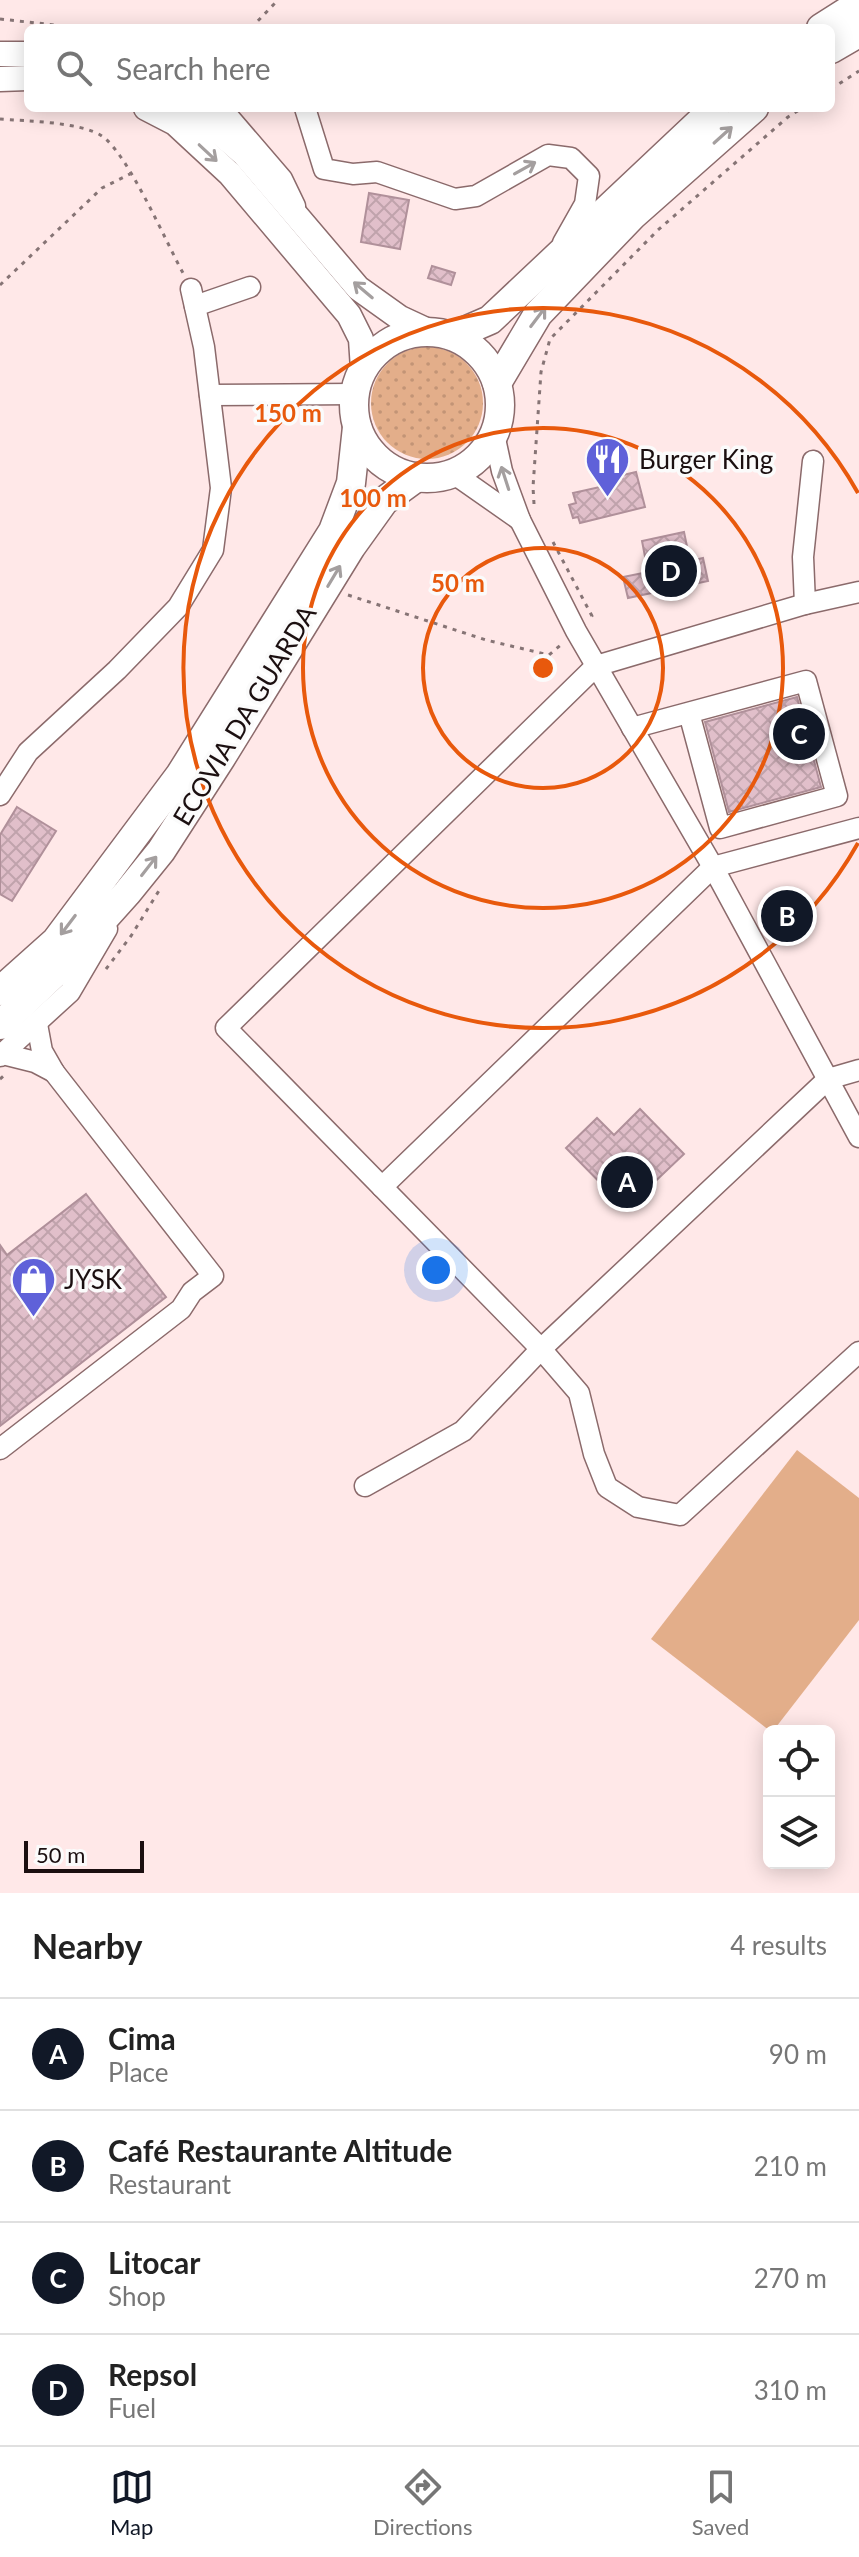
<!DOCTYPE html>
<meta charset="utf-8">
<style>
:root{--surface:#fff;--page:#f6f6f6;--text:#222;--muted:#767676;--line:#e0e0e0;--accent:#111827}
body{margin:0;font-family:Lato,sans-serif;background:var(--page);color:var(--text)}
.controls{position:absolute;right:24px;bottom:24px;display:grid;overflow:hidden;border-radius:12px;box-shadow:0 4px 20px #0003}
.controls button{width:72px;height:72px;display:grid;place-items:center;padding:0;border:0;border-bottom:2px solid var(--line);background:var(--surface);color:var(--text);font:40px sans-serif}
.scale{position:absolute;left:24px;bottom:20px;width:120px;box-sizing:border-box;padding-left:8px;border:4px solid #1b0f10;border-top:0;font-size:22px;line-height:28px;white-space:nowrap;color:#1b0f10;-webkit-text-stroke:6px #fbfbfb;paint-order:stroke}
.you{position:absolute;left:436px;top:1270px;width:28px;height:28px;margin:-20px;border:6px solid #fff;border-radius:50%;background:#1a73e8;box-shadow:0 0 0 12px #1a73e833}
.badge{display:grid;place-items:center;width:52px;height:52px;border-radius:50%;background:var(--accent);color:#fff;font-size:26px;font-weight:700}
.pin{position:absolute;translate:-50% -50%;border:4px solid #fff;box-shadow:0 2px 8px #0006}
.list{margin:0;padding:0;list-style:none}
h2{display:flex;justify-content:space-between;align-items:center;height:104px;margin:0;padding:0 32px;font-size:34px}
h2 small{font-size:26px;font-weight:400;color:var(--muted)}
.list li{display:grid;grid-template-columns:52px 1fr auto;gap:24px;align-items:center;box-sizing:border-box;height:112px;padding:0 32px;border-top:2px solid var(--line)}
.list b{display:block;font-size:30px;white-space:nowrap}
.list p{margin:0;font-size:26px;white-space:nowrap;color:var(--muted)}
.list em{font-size:26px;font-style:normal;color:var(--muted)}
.icon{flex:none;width:44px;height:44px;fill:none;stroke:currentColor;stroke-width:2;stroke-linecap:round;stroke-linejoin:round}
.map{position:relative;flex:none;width:859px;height:1893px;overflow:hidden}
.search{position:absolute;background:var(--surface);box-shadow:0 4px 20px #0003;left:24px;right:24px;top:24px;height:88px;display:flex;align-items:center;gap:20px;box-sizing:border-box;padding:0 28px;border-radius:12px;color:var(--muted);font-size:30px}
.sheet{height:552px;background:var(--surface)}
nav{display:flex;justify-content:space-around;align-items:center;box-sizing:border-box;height:112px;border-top:2px solid var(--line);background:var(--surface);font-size:22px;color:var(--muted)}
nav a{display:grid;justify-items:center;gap:4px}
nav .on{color:var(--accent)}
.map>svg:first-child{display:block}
.green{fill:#e3ae8a}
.garden{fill:url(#garden-dots)}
.building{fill:url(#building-cross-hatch);stroke:#b0909a;stroke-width:2}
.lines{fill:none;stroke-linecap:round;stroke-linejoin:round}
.minor-casing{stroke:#8b6a6b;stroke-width:23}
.major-casing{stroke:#8b6a6b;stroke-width:27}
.highway-casing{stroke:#8b6a6b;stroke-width:31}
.path{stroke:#867475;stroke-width:3;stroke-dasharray:4 6;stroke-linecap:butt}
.minor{stroke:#fff;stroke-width:20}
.major{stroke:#fff;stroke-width:24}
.highway{stroke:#fff;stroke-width:28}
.oneway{stroke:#a49f9f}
.ring{fill:none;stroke:#e8590c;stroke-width:4}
.labels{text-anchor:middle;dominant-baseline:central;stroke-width:7;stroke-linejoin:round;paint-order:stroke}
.poi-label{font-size:26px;fill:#1b0f10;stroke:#fbfbfb;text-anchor:start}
.street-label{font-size:26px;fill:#1b0f10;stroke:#fbfbfb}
.centre{fill:#e8590c;stroke:#fbfbfb;stroke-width:4}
.ring-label{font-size:24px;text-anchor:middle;font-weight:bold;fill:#e8590c;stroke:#fbfbfb;stroke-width:7;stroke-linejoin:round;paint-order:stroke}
</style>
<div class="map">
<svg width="859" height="1893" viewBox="0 0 859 1893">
<defs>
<pattern id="garden-dots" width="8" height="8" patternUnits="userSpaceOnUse" patternTransform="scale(2)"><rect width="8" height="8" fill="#e3ae8a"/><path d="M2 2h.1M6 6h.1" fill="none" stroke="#c29476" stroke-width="1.8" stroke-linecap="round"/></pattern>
<pattern id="building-cross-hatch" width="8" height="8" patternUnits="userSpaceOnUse" patternTransform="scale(2)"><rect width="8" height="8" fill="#e1bfca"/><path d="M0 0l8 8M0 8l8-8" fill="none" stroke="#c0a3ac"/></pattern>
</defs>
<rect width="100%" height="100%" fill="#ffe8e8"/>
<path class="green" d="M797 1450 859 1498V1620L773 1731H770L651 1639Z"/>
<circle class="garden" cx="427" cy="403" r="56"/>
<g class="building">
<path d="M369 193 409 200 400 249 361 242Z"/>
<path d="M432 266 455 273 451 285 428 278Z"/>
<path d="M636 472 645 507 580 523 578 517 573 518 569 505 576 503 573 493 600 487 598 481Z"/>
<path d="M684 532 690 561 703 558 708 581 628 598 623 577 648 572 642 541Z"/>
<path d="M797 697 821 787 729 812 705 722Z"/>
<path d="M17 807 56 831 12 901 0 894V835Z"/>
<path d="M640 1109 684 1154 626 1209 566 1148 597 1118 614 1135Z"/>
<path d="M86 1194 166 1297 0 1426V1245L7 1255Z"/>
</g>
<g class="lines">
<defs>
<g id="minor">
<path d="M221 108 282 179 295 206"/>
<path d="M305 108 324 169 353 174 377 172 455 199 476 196 548 155 571 158 589 176 585 204 563 243"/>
<path d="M195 306 250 287"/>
<path d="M210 395 354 394"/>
<path d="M494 434 502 471 520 520 576 631 713 867 859 1137"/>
<path d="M453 473 520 520"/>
<path d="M859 592 805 604 596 666 226 1028 541 1349 828 1079 859 1070"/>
<path d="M805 604 803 557 813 461"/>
<path d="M632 728 806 681 837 796 720 828 689 713"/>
<path d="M0 795 28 752 117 670 178 607 213 550 221 488 204 347 191 289"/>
<path d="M3 1054 35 1062 54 1072"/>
<path d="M0 1056 70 992 107 929"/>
<path d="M382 1187 713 867 859 828"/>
<path d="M0 1449 181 1309 192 1292 213 1276 54 1072 42 1051 37 1024"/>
<path d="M365 1486 463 1431 541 1349 579 1393 594 1454 607 1487 638 1507 680 1515 859 1352"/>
</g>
<g id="major">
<path d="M0 54H28"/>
<path d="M0 79 28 78"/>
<path d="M146 108 175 123 230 174 349 315 361 339 363 369"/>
<path d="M191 108 244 154 358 288 400 318 428 331"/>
</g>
<g id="highway">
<path d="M821 28 859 4"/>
<path d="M831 49 859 33"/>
<circle cx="427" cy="405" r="73"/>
<path d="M453 336 490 320 715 108"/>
<path d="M497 383 538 314 632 216 754 108"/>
<path d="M0 991 56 941 180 775 333 531 351 483 357 427"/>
<path d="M0 1025 57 971 127 893 161 851 221 758 351 547 384 501 417 477"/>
</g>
</defs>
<use href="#minor" class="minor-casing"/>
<use href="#major" class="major-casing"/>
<use href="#highway" class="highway-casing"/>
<g class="path">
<path d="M0 19 82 28"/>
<path d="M251 28 278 0"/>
<path d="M831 89 859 71"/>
<path d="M0 119C26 121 81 122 102 136 128 154 166 242 183 273"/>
<path d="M0 285 102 188 130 174"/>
<path d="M534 504 533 487 541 372 550 339 658 230 788 117 802 108"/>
<path d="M553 542 592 616 589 619"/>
<path d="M348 595 486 640 549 655 563 643"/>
<path d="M106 969 131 936 160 889"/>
<path d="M0 1079 7 1073"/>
</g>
<use href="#minor" class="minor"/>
<use href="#major" class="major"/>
<use href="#highway" class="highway"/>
</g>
<defs><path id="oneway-shaft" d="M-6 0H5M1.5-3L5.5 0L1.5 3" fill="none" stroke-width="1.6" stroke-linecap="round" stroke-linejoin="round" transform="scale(2)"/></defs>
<g class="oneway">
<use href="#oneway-shaft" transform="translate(723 135) rotate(-42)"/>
<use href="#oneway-shaft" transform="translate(208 153) rotate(43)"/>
<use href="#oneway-shaft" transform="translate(525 168) rotate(-29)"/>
<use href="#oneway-shaft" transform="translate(363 290) rotate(-140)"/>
<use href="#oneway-shaft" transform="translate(538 317) rotate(-53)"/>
<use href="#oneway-shaft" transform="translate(505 478) rotate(-108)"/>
<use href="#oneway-shaft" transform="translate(334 576) rotate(-59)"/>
<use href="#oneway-shaft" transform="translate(149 866) rotate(-52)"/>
<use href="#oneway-shaft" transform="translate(68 925) rotate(127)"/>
</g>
<g class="ring">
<circle cx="543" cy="668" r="120"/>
<circle cx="543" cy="668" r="240"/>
<path d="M858 843A360 360 0 1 1 858 493"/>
</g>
<defs>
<symbol id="restaurant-pin" viewBox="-11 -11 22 30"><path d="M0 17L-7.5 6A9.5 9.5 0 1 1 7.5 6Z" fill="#5f61d9" stroke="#fbfbfb"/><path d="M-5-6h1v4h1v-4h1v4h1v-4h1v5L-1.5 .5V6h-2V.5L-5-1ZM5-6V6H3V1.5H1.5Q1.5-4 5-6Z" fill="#fff"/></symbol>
<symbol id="shop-pin" viewBox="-11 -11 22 30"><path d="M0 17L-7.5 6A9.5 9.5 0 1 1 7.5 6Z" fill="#5f61d9" stroke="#fbfbfb"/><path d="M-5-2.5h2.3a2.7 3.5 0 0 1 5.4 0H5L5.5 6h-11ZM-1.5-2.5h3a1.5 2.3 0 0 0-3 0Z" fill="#fff"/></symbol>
</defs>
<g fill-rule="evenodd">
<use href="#restaurant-pin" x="582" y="434" width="51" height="69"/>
<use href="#shop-pin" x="8" y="1254" width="51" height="69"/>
</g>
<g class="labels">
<g class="poi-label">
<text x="639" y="459">Burger King</text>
<text x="64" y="1279">JYSK</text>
</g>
<g class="street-label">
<text transform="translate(244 715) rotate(-59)">ECOVIA DA GUARDA</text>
</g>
</g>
<circle cx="543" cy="668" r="12" class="centre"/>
<g class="ring-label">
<text x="288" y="422">150 m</text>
<text x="373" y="507">100 m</text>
<text x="458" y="592">50 m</text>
</g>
</svg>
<div class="controls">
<button><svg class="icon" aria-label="locate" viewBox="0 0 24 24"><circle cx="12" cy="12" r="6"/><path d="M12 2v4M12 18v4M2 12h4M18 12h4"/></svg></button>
<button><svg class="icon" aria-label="layers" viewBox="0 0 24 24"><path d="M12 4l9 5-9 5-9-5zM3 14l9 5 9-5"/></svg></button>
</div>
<div class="scale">50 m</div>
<div class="you"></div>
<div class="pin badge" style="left:627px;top:1182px">A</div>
<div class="pin badge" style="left:787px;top:916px">B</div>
<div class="pin badge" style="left:799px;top:734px">C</div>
<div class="pin badge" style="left:671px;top:571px">D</div>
<div class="search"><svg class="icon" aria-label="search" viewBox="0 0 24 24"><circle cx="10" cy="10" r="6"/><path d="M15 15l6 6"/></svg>Search here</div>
</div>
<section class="sheet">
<h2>Nearby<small>4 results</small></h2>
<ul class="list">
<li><span class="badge">A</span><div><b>Cima</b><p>Place</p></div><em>90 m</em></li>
<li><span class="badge">B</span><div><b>Café Restaurante Altitude</b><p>Restaurant</p></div><em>210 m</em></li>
<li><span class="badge">C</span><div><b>Litocar</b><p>Shop</p></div><em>270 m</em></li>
<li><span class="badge">D</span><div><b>Repsol</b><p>Fuel</p></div><em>310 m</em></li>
</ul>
</section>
<nav>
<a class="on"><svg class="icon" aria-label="map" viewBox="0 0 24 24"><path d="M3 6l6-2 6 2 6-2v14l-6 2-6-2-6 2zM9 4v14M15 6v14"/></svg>Map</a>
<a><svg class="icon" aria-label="directions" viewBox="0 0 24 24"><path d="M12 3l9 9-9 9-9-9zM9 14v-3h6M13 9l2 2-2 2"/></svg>Directions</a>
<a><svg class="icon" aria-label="saved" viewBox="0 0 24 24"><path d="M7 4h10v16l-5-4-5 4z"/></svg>Saved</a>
</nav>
